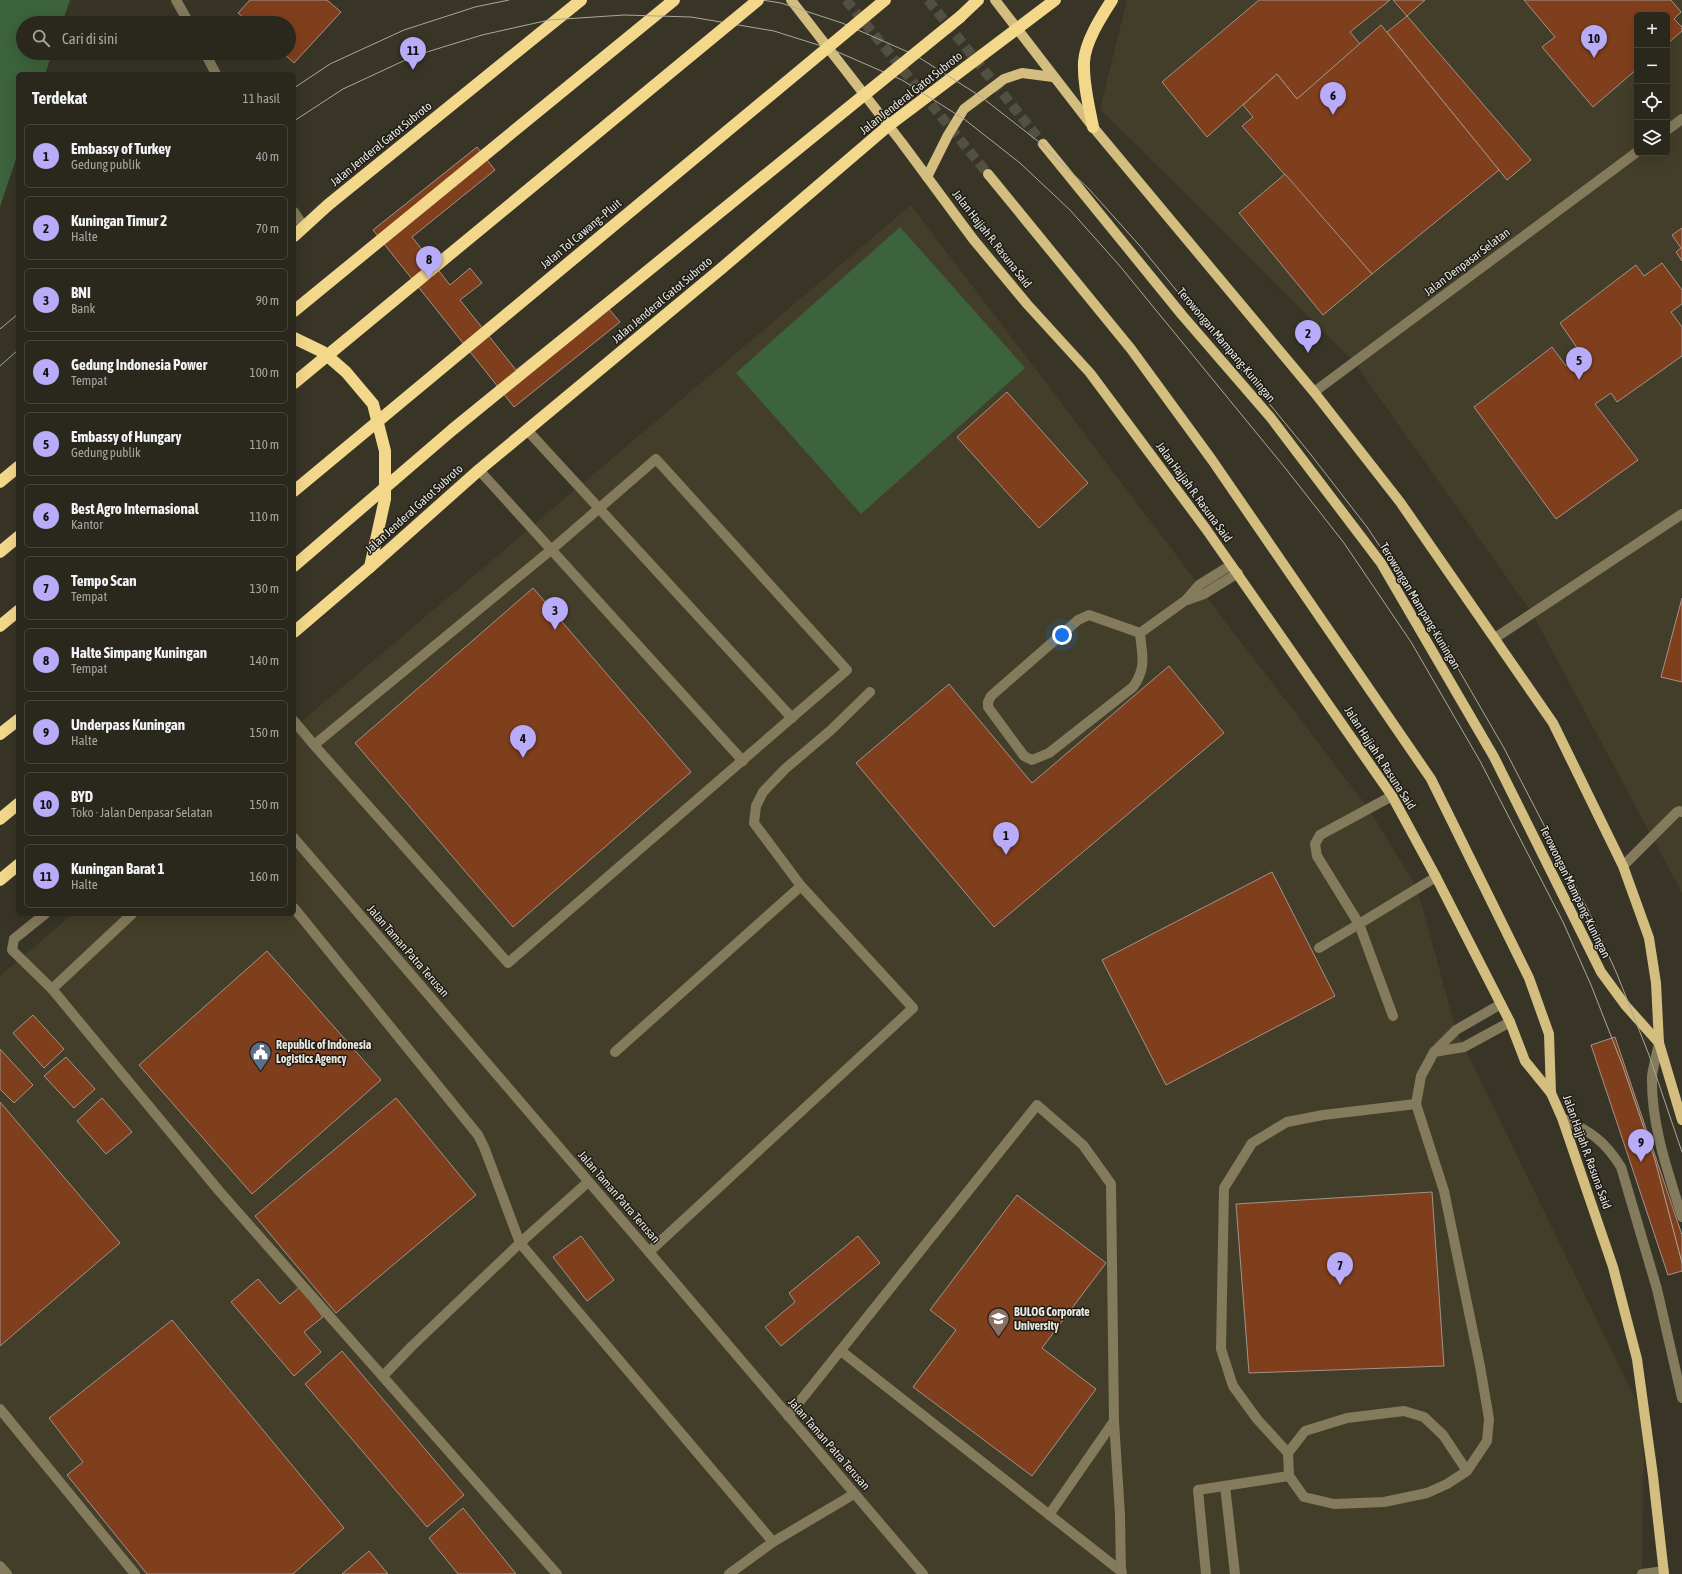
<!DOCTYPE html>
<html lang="id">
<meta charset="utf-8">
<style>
:root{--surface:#2a281d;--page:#323026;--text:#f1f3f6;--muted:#a5a6a4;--line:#46443b;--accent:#b8abf7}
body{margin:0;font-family:"Asap Condensed",sans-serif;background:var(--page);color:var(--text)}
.controls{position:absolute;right:12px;top:12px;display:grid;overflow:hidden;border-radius:6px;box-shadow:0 4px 16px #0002}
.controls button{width:36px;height:36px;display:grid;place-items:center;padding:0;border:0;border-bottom:1px solid var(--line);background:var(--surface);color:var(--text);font:20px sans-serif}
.you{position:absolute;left:1062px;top:635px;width:14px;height:14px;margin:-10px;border:3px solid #fff;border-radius:50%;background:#1a73e8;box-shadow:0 0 0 6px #1a73e833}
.badge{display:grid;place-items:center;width:26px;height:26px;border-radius:50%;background:var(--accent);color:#111;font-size:13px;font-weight:700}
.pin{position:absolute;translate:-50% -33px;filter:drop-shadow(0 1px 2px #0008)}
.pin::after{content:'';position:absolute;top:21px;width:14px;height:12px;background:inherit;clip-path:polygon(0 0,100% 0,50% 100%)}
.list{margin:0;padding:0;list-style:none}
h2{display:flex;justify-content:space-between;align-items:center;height:52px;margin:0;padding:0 16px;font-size:17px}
h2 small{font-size:13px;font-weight:400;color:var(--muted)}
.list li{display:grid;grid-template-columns:26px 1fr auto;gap:12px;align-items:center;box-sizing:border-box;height:64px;margin:0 8px 8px;padding:0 8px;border:1px solid var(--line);border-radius:6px}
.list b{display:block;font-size:15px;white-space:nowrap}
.list p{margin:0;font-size:13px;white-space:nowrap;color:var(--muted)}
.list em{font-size:13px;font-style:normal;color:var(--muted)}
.icon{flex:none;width:22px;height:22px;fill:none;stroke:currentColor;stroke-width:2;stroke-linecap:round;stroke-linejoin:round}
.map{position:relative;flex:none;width:1682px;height:1574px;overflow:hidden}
.search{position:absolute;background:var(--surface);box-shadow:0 4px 16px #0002;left:16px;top:16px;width:280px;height:44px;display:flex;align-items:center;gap:10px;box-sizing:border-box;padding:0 14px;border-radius:22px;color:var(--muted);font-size:15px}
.panel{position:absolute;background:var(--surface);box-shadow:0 4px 16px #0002;left:16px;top:72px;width:280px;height:844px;border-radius:6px}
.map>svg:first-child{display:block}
.built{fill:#433e29;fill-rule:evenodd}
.green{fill:#3c633b}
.building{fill:#7f3f1d;stroke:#a3928a}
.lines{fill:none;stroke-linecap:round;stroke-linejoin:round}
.major-tunnel{stroke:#525042;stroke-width:10;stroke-dasharray:10 5;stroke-linecap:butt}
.minor{stroke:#847a5c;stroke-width:10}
.major{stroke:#d3be7f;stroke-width:10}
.highway{stroke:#f3d88c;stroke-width:12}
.tram{stroke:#a9a79c;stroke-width:1}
.highway-bridge{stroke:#f3d88c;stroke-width:12}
.labels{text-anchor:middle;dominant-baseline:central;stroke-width:3;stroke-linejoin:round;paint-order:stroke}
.street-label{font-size:12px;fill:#e8e6dd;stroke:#1e1c16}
.poi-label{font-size:12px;font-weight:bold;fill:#e8e6dd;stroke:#1e1c16;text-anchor:start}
</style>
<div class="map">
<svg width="1682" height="1574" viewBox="0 0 1682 1574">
<rect width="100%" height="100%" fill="#383527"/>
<g class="built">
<path d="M1127 0H1682V893L1532 613 1354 362 1100 109ZM1637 15H1667V153H1637Z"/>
<path d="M911 205 1199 585 1204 594 1369 809 1417 888 1456 1030 1644 1417 1642 1574H0V976L73 914H294V728Z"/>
</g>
<g class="green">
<path d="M0 0H70L62 23H23V53H52L45 74H18V153L0 207Z"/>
<path d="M900 227 1025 368 861 514 736 373Z"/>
</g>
<g class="building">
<path d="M250 0H327L341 12 294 63 283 53H289V23H250L238 13Z"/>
<path d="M1259 0H1390L1350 32 1360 44 1297 99 1277 74 1207 137 1162 82Z"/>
<path d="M1393 0H1425L1407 16Z"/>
<path d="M1524 0H1671L1681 12 1674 19 1682 27V31L1667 44V15H1637V69L1593 107 1542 47 1555 37Z"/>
<path d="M1407 16 1531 160 1507 180 1387 32Z"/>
<path d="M1381 25 1499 170 1372 274 1242 126 1253 117 1243 105 1277 74 1297 99Z"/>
<path d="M477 147 495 170 412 237 450 285 470 268 482 283 460 300 516 370 602 301 620 322 514 407 373 230Z"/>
<path d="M1285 174 1372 274 1323 315 1239 213Z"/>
<path d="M1682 228V261L1676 252 1681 248 1672 235Z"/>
<path d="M1662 263 1682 290V304L1671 312 1682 327V356L1617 402 1611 393 1595 404 1638 460 1556 519 1474 407 1552 347 1566 366 1582 355 1560 323 1636 265 1644 276Z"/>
<path d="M1007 392 1088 483 1039 528 957 437Z"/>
<path d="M533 588 691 772 513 927 355 743Z"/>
<path d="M1682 598V682L1661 677Z"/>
<path d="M1169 666 1224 733 994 927 856 763 949 684 1032 783Z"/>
<path d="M1272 872 1335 996 1166 1085 1102 960Z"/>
<path d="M267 951 381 1080 252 1194 139 1065Z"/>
<path d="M33 1015 64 1049 44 1068 13 1033Z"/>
<path d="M1615 1037 1682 1235V1271L1668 1275 1591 1045Z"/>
<path d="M0 1049 33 1085 14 1103 0 1089Z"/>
<path d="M66 1057 95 1089 74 1108 44 1076Z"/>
<path d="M102 1098 132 1132 106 1154 77 1121Z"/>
<path d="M396 1098 476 1195 336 1313 255 1216Z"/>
<path d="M0 1102 120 1243 0 1346Z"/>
<path d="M1432 1192 1444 1366 1249 1373 1236 1204Z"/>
<path d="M1017 1195 1106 1263 1042 1348 1096 1389 1032 1476 913 1387 956 1330 930 1310Z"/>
<path d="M581 1236 614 1280 587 1301 553 1257Z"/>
<path d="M858 1236 880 1263 781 1346 765 1327 795 1302 789 1293Z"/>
<path d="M258 1279 280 1304 300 1287 323 1317 304 1332 321 1352 294 1376 231 1302Z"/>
<path d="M172 1320 344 1528 293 1574H147L67 1475 83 1462 49 1418Z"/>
<path d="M342 1351 464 1495 427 1527 305 1384Z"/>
<path d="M463 1508 516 1574H458L429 1538Z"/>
<path d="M369 1551 388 1574H342Z"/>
</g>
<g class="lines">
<g class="major-tunnel">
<path d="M846 0 988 174"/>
<path d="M928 0 1043 144"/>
</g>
<g class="minor">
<path d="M176 0 189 23"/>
<path d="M205 53 216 74"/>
<path d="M1667 130 1682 119"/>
<path d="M294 212 304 227"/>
<path d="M1314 392 1637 152"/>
<path d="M527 430 792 718"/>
<path d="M479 470 743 761"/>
<path d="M1187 600 1204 594 1238 573"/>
<path d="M1089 615 1140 633C1142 656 1147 667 1133 687L1049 753 1032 760 1024 756 988 707V702L991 696 1078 620Z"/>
<path d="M1140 633 1186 600 1199 585 1231 565"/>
<path d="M1495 638 1682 514"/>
<path d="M294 721 314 745 508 963 847 670 656 459 551 550 314 745"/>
<path d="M1392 796 1320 835 1315 844 1317 856 1359 924 1436 877"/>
<path d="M294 838 649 1252 923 1574"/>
<path d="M1623 866 1677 812 1680 811 1682 812"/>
<path d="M294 908 478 1135 484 1147 520 1243 773 1542"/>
<path d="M45 914 14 939 12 950 52 989 220 1192 557 1574"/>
<path d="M1319 948 1359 924 1393 1016"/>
<path d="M52 989 132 914"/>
<path d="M1659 1043C1657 1054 1653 1066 1652 1077 1651 1125 1668 1172 1682 1217"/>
<path d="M615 1052 801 886"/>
<path d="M1434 1052 1456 1030 1501 1004"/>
<path d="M1562 1118C1590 1131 1605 1141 1621 1167L1657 1289 1682 1398"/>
<path d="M649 1252 913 1008 801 886 754 823 756 806 763 792 785 769 831 730 870 692"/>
<path d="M841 1351 1122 1572"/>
<path d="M383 1376 412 1346 520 1243 588 1182"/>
<path d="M0 1409 135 1574"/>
<path d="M788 1416 1037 1105 1083 1145 1111 1184 1114 1421 1120 1515 1121 1574"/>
<path d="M1288 1453 1257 1419 1233 1386 1221 1349 1224 1188 1252 1143 1287 1122 1323 1115 1416 1104"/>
<path d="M1467 1471 1443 1435 1424 1417 1404 1411 1347 1418 1305 1431 1288 1453 1289 1476 1304 1497 1334 1504 1384 1502 1427 1493 1447 1484 1467 1471 1487 1441 1489 1419 1480 1366 1444 1191 1416 1104 1421 1076 1434 1052 1464 1047 1510 1022"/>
<path d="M1225 1486 1235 1574"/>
<path d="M1049 1515 1114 1421"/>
<path d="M0 1566 7 1574"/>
<path d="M729 1574 773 1542 854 1494"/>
<path d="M1206 1574 1198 1490 1289 1476"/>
<path d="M1642 1574 1664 1571"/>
</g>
<g class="major">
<path d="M791 0 902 143 973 239 1027 304 1090 373 1206 529 1392 796 1436 877 1510 1022 1525 1061 1551 1093 1562 1118 1613 1267 1637 1359 1653 1476 1664 1574"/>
<path d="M995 0 1093 127 1314 392 1400 502 1553 723 1623 866 1649 938 1656 983 1659 1043 1682 1120"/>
<path d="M1043 144 1182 315 1271 418 1381 563 1494 757 1601 972 1626 1006 1659 1043"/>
<path d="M988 174 1131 349 1212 460 1431 779 1529 978 1549 1034 1551 1093"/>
<path d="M927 177 948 135 964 109 1004 79 1022 73 1053 77"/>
</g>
<g class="highway">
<path d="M960 17 978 0"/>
<path d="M1093 127C1089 106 1083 84 1084 62 1085 42 1101 17 1112 0"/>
<path d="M294 236 328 205 581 0"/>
<path d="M294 311 674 0"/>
<path d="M294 338 323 352 346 372 373 404 385 451V499L370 567"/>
<path d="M0 482 18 467"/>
<path d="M0 552 18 537"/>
<path d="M0 626 18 611"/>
<path d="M294 632 370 567 479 470 722 268 888 126 1055 0"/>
<path d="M0 734 18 720"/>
<path d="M0 819 18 804"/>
<path d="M0 880 18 865"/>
</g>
<g class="tram">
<path d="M762 0 781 3 842 23 915 55 980 96 1039 142 1089 189 1140 246 1308 451 1367 527 1434 627 1504 748 1588 910 1617 974 1649 1055 1682 1152"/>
<path d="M294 88 330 64 404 30 475 7 509 0"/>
<path d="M294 121 343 89 414 56 482 35 549 20 624 15 691 17 774 31 831 49 902 80 964 119 1020 163 1070 210 1119 265 1286 469 1344 543 1411 642 1480 761 1563 922 1591 985 1622 1064 1655 1160 1682 1263"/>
<path d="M0 329 18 314"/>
<path d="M0 366 18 350"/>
</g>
<g class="highway-bridge">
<path d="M294 383 758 0"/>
<path d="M294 491 885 0"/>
<path d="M294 566 452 430 960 17"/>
</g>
</g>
<defs>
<symbol id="civic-pin" viewBox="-11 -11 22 30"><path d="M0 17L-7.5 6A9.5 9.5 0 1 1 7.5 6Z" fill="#5c6f8a" stroke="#1e1c16"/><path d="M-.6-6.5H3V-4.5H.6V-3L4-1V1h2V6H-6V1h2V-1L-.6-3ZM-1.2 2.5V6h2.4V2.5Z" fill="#fff"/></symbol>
<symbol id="university-pin" viewBox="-11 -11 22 30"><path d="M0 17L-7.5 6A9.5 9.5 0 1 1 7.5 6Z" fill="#8d6e63" stroke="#1e1c16"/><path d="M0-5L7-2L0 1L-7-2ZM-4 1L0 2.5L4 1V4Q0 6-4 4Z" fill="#fff"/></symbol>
</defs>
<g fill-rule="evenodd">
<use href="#civic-pin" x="248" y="1040" width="25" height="34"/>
<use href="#university-pin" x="986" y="1306" width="25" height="34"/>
</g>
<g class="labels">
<g class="street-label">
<text transform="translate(911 93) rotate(-38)">Jalan Jenderal Gatot Subroto</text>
<text transform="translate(381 144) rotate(-39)">Jalan Jenderal Gatot Subroto</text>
<text transform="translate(581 234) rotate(-40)">Jalan Tol Cawang–Pluit</text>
<text transform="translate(992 239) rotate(52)">Jalan Hajjah R. Rasuna Said</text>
<text transform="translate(1467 262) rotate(-37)">Jalan Denpasar Selatan</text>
<text transform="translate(662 300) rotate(-40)">Jalan Jenderal Gatot Subroto</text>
<text transform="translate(1226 345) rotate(50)">Terowongan Mampang-Kuningan</text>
<text transform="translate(1194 492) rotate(54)">Jalan Hajjah R. Rasuna Said</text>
<text transform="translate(414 509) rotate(-42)">Jalan Jenderal Gatot Subroto</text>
<text transform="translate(1420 606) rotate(59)">Terowongan Mampang-Kuningan</text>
<text transform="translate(1380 758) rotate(57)">Jalan Hajjah R. Rasuna Said</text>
<text transform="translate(1575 892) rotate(64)">Terowongan Mampang-Kuningan</text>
<text transform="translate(408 951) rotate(49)">Jalan Taman Patra Terusan</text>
<text transform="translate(1587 1152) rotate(70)">Jalan Hajjah R. Rasuna Said</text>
<text transform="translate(619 1197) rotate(49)">Jalan Taman Patra Terusan</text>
<text transform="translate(829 1444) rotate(49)">Jalan Taman Patra Terusan</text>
</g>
<g class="poi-label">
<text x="276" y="1045">Republic of Indonesia<tspan x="276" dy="14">Logistics Agency</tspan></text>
<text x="1014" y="1312">BULOG Corporate<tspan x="1014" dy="14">University</tspan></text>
</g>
</g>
</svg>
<div class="controls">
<button>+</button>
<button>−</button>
<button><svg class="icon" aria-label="locate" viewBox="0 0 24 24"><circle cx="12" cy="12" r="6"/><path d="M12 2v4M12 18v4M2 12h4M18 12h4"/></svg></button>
<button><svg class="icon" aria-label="layers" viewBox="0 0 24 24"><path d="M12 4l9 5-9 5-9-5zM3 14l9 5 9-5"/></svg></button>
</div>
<div class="you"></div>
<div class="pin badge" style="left:1006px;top:855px">1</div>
<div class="pin badge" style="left:1308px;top:353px">2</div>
<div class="pin badge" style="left:555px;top:630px">3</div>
<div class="pin badge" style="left:523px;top:758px">4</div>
<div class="pin badge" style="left:1579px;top:380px">5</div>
<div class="pin badge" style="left:1333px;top:115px">6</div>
<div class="pin badge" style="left:1340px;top:1285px">7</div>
<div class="pin badge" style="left:429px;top:279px">8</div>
<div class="pin badge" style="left:1641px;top:1162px">9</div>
<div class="pin badge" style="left:1594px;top:58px">10</div>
<div class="pin badge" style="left:413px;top:70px">11</div>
<div class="search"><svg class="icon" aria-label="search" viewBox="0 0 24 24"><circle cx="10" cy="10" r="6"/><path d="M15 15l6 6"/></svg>Cari di sini</div>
<section class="panel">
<h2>Terdekat<small>11 hasil</small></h2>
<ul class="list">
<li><span class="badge">1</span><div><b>Embassy of Turkey</b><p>Gedung publik</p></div><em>40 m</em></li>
<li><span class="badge">2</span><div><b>Kuningan Timur 2</b><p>Halte</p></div><em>70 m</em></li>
<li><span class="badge">3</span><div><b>BNI</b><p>Bank</p></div><em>90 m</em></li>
<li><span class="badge">4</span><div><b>Gedung Indonesia Power</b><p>Tempat</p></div><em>100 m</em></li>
<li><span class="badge">5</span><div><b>Embassy of Hungary</b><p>Gedung publik</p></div><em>110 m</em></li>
<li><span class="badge">6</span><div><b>Best Agro Internasional</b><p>Kantor</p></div><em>110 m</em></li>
<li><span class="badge">7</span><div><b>Tempo Scan</b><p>Tempat</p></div><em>130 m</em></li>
<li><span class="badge">8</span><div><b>Halte Simpang Kuningan</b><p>Tempat</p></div><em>140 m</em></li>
<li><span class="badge">9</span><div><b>Underpass Kuningan</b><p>Halte</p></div><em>150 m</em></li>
<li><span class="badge">10</span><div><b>BYD</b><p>Toko · Jalan Denpasar Selatan</p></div><em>150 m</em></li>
<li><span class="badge">11</span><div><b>Kuningan Barat 1</b><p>Halte</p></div><em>160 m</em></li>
</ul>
</section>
</div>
